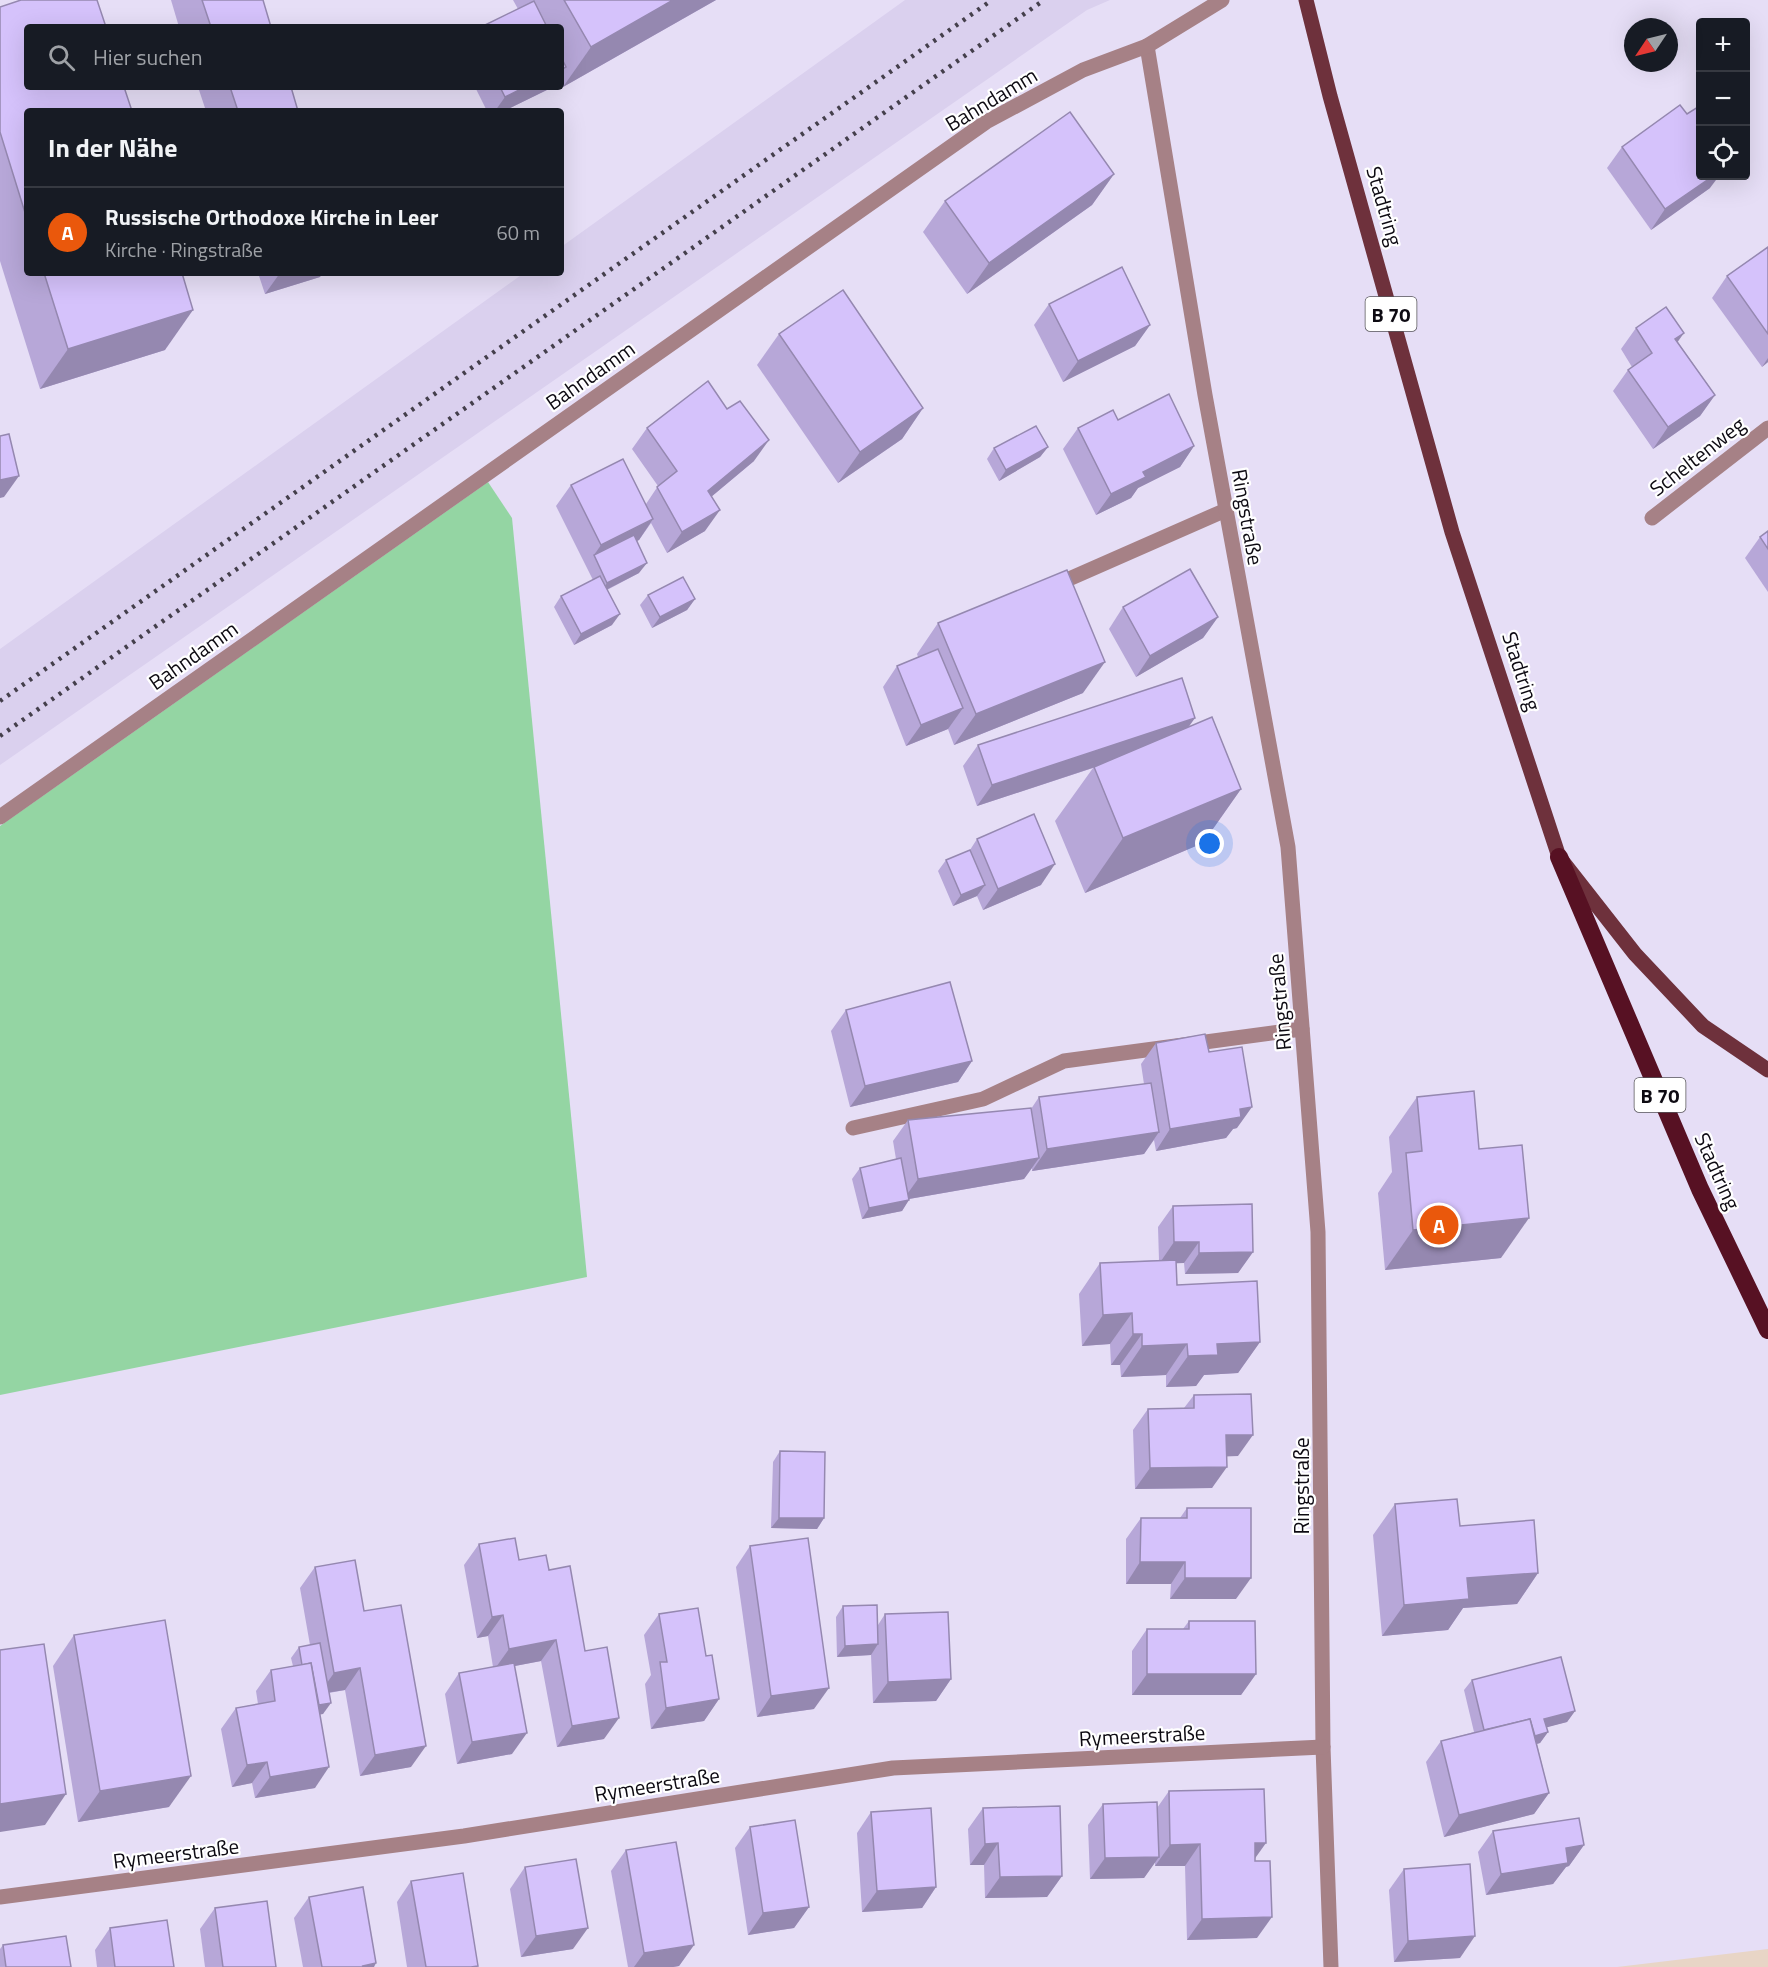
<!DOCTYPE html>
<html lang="de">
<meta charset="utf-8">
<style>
:root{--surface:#171b24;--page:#20242c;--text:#f1f3f6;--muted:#9ea1a6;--line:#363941;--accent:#ea580c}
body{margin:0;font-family:"Titillium Web",sans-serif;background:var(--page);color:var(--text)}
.controls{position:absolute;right:18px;top:18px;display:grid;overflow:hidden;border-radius:6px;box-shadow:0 6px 24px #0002}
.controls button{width:54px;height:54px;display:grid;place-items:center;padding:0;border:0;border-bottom:2px solid var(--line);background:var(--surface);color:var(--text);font:30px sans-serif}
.compass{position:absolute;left:1624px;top:18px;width:54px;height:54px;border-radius:50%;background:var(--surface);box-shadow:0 6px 24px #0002;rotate:235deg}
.you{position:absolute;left:1210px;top:844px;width:21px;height:21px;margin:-15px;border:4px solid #fff;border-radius:50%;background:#1a73e8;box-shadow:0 0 0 9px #1a73e833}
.badge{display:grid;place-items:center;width:39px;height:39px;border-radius:50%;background:var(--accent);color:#fff;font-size:20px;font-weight:700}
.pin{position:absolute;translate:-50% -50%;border:3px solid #fff;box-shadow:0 2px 6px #0006}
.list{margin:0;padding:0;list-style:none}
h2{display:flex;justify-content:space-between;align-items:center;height:78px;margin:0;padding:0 24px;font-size:26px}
h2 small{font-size:20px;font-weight:400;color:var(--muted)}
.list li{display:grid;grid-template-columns:39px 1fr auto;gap:18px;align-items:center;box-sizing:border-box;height:90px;padding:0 24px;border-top:2px solid var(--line)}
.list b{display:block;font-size:22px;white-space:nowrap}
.list p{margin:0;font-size:20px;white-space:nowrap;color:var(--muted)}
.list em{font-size:20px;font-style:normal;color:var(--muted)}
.icon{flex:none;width:33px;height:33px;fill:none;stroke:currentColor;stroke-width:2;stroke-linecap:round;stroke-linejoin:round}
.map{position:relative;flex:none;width:1768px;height:1967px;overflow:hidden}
.search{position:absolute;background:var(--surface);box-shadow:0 6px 24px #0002;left:24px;top:24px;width:540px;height:66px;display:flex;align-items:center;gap:15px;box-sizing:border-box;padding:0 21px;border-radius:6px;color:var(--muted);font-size:22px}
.panel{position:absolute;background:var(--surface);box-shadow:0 6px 24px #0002;left:24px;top:108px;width:540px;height:168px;border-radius:6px}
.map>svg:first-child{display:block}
.commercial{fill:#e8d5c6}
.built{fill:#dad0ee}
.green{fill:#94d5a3}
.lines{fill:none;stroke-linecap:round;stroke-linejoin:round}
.lane{stroke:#a68186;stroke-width:15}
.street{stroke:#a68186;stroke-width:15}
.primary{stroke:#6e313c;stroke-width:15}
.highway{stroke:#571123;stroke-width:18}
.rail{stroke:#443f4b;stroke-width:4.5;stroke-dasharray:3 6;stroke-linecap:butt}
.wall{fill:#b7a7d8}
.shaded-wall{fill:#9588b0}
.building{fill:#d5c2fb;stroke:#9588b0;stroke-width:1.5}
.labels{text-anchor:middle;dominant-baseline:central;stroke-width:4.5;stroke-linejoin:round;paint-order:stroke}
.shield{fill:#fff;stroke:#565459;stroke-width:1.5}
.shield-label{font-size:20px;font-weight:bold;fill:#0d0a12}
.street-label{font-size:21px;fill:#0d0a12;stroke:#fff}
</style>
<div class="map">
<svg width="1768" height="1967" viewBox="0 0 1768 1967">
<rect width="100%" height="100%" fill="#e6def6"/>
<path class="commercial" d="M1768 1949V1967H1617Z"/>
<path class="built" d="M905 0H1110L1087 10 0 765V649L524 273H561V247Z"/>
<path class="green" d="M488 482 512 518 587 1277 0 1395V826Z"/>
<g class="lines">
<g class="lane">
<path d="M1053 586 1226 510"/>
<path d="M853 1128 983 1099 1064 1061 1302 1029"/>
</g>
<g class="street">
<path d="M1147 46 1205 395 1288 847 1318 1232 1323 1747 1331 1967"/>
<path d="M1652 518 1768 428"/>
<path d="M0 817 986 122 1083 70 1147 46 1222 0"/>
<path d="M0 1897 464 1836 893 1768 1323 1747"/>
</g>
<path class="primary" d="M1306 0 1330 96 1452 532 1559 857 1635 954 1703 1026 1768 1070"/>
<path class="highway" d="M1559 857 1700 1189 1768 1330"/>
<g class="rail">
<path d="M0 701 992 0"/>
<path d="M0 736 1044 0"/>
</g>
</g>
<g class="wall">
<path d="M171 0H263L271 27H179Z"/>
<path d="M513 0H716L563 87 561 84V27H481L518 9Z"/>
<path d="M0 7 27 111V273H182L165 350 40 389 0 261Z"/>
<path d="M198 87H291L298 111H206Z"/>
<path d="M475 87H552L551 88 504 111H487Z"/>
<path d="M1622 147 1710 188 1651 230 1607 168Z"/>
<path d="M1114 174 1092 205 967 294 923 232 945 201Z"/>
<path d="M1768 247V362L1762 367 1712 298 1727 276Z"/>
<path d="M258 273H322L320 277 265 294Z"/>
<path d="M1049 304 1150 325 1135 346 1063 382 1034 325Z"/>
<path d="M1636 328 1678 342 1715 395 1700 416 1653 449 1613 391 1628 370 1632 367 1621 349Z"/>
<path d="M779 334 923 408 902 439 838 483 757 365Z"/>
<path d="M1118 420 1194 446 1180 467 1138 488 1131 498 1096 515 1063 449 1078 428Z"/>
<path d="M647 428 754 461 711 497 705 531 667 553 651 523 639 540 636 541 639 573 607 590 612 625 574 645 554 607 561 596 593 580 556 506 571 485 646 504 658 486 632 449Z"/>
<path d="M1048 447 1040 457 999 481 987 459 994 448Z"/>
<path d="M1768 531V592L1745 558 1760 537Z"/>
<path d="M648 595 695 599 687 610 652 628 640 605Z"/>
<path d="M1123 607 1218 617 1203 638 1136 677 1109 629Z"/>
<path d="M938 623 1083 693 954 745 948 729 906 746 883 687 897 666 918 657 917 654Z"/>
<path d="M1189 726 1241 789 1203 843 1085 893 1055 821 1093 768 977 806 963 766 978 745Z"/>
<path d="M977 839 1041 885 983 910 977 896 953 906 938 871 946 860 970 850Z"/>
<path d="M846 1010 972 1061 958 1082 850 1107 831 1031Z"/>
<path d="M1156 1043 1209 1052 1237 1128 1233 1129 1226 1138 1156 1151 1154 1140 1144 1154 1032 1171V1168L1024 1179 909 1199 902 1211 862 1219 852 1179 860 1168 896 1159 893 1141 908 1120 1031 1109 1039 1097 1144 1084 1141 1064Z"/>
<path d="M1417 1097 1501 1258 1385 1270 1378 1193 1392 1172 1389 1137Z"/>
<path d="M1173 1206 1253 1252 1238 1273 1185 1274 1184 1263H1176L1177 1285 1260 1342 1238 1373 1204 1375 1196 1386 1166 1387V1375L1121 1377 1120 1365H1111L1110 1344 1082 1346 1079 1294 1100 1263 1159 1260 1158 1227Z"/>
<path d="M1194 1395 1238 1456H1226L1212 1488 1135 1489 1133 1430 1148 1409 1184 1408Z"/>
<path d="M780 1451 824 1518 817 1529 771 1528 773 1462Z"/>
<path d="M1395 1504 1460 1526 1538 1573 1517 1604 1463 1608 1448 1630 1382 1636 1373 1535Z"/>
<path d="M1187 1508 1236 1599H1170L1171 1584H1126V1539L1141 1518H1180Z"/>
<path d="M479 1544 519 1560 549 1570 585 1651 604 1739 557 1747 541 1661 515 1666 512 1754 457 1764 445 1694 459 1673 493 1667 488 1636 477 1638 464 1565Z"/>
<path d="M750 1546 814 1709 757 1717 736 1567Z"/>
<path d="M315 1567 364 1611 411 1767 360 1776 345 1690 329 1693 323 1714H320L315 1788 255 1798 252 1783 232 1787 221 1729 236 1708 258 1704 256 1691 271 1670 293 1666 291 1658 299 1647 310 1645 300 1588Z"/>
<path d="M843 1606 878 1625 885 1614 951 1679 936 1701 873 1703 871 1655 837 1657 836 1617Z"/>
<path d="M659 1614 706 1656 719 1699 704 1721 651 1729 645 1684 651 1675 644 1635Z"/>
<path d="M1189 1621 1256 1674 1241 1695H1132V1651L1147 1629H1183Z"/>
<path d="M74 1635 169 1807 78 1822 53 1666Z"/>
<path d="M1472 1680 1575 1711 1567 1722 1546 1727 1548 1732 1540 1743 1537 1744 1549 1793 1534 1814 1444 1837 1426 1762 1441 1741 1474 1732 1464 1690Z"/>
<path d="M1169 1791 1255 1858 1257 1938 1187 1940 1185 1866H1155V1862L1144 1878 1090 1879 1088 1825 1103 1804 1157 1808Z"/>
<path d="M983 1808 1062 1876 1047 1897 985 1898 984 1865H970L968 1829Z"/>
<path d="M871 1812 936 1887 922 1908 862 1912 857 1833Z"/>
<path d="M750 1827 809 1907 794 1928 748 1935 735 1848Z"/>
<path d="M1493 1831 1584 1845 1569 1866 1566 1867 1553 1884 1486 1895 1478 1852Z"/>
<path d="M626 1850 694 1945 679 1966 673 1967H628L611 1871Z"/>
<path d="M525 1867 573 1949 521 1957 510 1889Z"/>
<path d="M1404 1869 1460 1958 1394 1962 1389 1890Z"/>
<path d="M411 1881 478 1967H407L397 1902Z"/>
<path d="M309 1897 374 1967H303L294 1918Z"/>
<path d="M215 1908 276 1967H205L200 1929Z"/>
<path d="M110 1928 174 1967H97L95 1950Z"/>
<path d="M3 1945 71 1967H0V1949Z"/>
</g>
<g class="shaded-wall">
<path d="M673 0H716L563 87 591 47Z"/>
<path d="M525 87H552L551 88 504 111H495L505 97Z"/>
<path d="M1114 174 1092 205 967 294 989 263Z"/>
<path d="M1713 176H1719L1710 188 1651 230 1665 209Z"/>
<path d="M280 273H322L320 277 265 294Z"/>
<path d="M193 310 165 350 40 389 68 349Z"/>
<path d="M1150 325 1135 346 1063 382 1078 361Z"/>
<path d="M1684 333 1669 354 1675 339Z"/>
<path d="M1768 358V362L1762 367Z"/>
<path d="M1715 395 1700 416 1653 449 1668 427Z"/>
<path d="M923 408 902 439 838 483 860 452Z"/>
<path d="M769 440 754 461 693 512 708 491Z"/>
<path d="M1194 446 1180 467 1138 488 1131 498 1096 515 1111 494 1143 472Z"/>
<path d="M1048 447 1040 457 999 481 1006 470Z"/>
<path d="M19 476 4 497 0 498V480Z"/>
<path d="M720 510 705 531 667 553 682 532Z"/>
<path d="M653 519 639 540 597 561 594 555 601 545Z"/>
<path d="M647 563 639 573 600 593 607 583Z"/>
<path d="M695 599 687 610 652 628 660 617Z"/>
<path d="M620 614 612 625 574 645 581 634Z"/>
<path d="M1218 617 1203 638 1136 677 1150 656Z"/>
<path d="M1105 662 1083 693 954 745 976 714Z"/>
<path d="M963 708 948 729 906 746 921 725Z"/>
<path d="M1195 718 1180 739 977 806 992 785Z"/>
<path d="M1241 789 1203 843 1085 893 1123 838Z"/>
<path d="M1055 864 1041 885 983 910 998 889Z"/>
<path d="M985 885 977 896 953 906 961 895Z"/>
<path d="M972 1061 958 1082 850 1107 865 1086Z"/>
<path d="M1252 1107 1237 1128 1233 1129 1226 1138 1156 1151 1170 1129 1240 1109Z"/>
<path d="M1159 1132 1144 1154 1032 1171 1047 1149Z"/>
<path d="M1039 1158 1024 1179 903 1200 918 1179Z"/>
<path d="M909 1200 902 1211 862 1219 869 1208Z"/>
<path d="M1529 1218 1501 1258 1385 1270 1413 1230Z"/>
<path d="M1174 1242H1199L1184 1263 1159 1264Z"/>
<path d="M1253 1252 1238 1273 1185 1274 1199 1253Z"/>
<path d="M1132 1313 1110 1344 1082 1346 1103 1315Z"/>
<path d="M1133 1334H1142L1120 1365H1111Z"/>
<path d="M1260 1342 1238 1373 1204 1375 1196 1386 1166 1387 1188 1356 1217 1344Z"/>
<path d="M1187 1344 1166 1375 1121 1377 1142 1346Z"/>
<path d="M1226 1435H1253L1238 1456 1211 1457Z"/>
<path d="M1227 1467 1212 1488 1135 1489 1150 1468Z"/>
<path d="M779 1518H824L817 1529 771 1528Z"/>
<path d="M1140 1562H1185L1171 1584H1126Z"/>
<path d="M1538 1573 1517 1604 1463 1608 1448 1630 1382 1636 1404 1605 1467 1578Z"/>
<path d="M1185 1578H1251L1236 1599H1170Z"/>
<path d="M503 1615 488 1636 477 1638 492 1617Z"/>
<path d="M556 1640 541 1661 494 1670 509 1649Z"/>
<path d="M878 1644 871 1655 837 1657 845 1646Z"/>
<path d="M360 1668 345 1690 319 1694 334 1673Z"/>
<path d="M1147 1674H1256L1241 1695H1132Z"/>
<path d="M951 1679 936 1701 873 1703 888 1682Z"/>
<path d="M829 1688 814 1709 757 1717 771 1696Z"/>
<path d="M719 1699 704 1721 651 1729 666 1708Z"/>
<path d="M331 1703 323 1714 302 1718 310 1707Z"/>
<path d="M1575 1711 1567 1722 1537 1730 1544 1719Z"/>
<path d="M619 1718 604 1739 557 1747 572 1726Z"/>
<path d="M1548 1732 1540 1743 1518 1749 1525 1738Z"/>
<path d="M527 1733 512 1754 457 1764 472 1742Z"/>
<path d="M426 1746 411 1767 360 1776 375 1755Z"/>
<path d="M267 1762 252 1783 232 1787 247 1765Z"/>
<path d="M329 1767 315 1788 255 1798 270 1777Z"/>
<path d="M191 1776 169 1807 78 1822 100 1791Z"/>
<path d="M1549 1793 1534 1814 1444 1837 1459 1815Z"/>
<path d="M66 1794 45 1825 0 1832V1804Z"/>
<path d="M998 1843 984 1865H970L985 1844Z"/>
<path d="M1255 1843H1266L1251 1864Z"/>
<path d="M1200 1844 1185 1866H1155L1170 1845Z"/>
<path d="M1584 1845 1569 1866 1566 1867 1553 1884 1486 1895 1501 1874 1566 1848Z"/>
<path d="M1159 1857 1144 1878 1090 1879 1105 1858Z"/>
<path d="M1062 1876 1047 1897 985 1898 1000 1877Z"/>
<path d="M936 1887 922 1908 862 1912 877 1891Z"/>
<path d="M809 1907 794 1928 748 1935 763 1913Z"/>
<path d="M1272 1917 1257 1938 1187 1940 1202 1919Z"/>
<path d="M588 1928 573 1949 521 1957 536 1936Z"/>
<path d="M1475 1936 1460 1958 1394 1962 1408 1941Z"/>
<path d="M694 1945 679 1966 673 1967H634L644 1953Z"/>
<path d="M376 1963 374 1967H362L363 1966Z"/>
</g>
<g class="building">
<path d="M21 0H97L106 27H27V87H124L132 111H27V219L0 132V7Z"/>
<path d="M202 0H263L271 27H211Z"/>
<path d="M564 0H673L591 47Z"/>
<path d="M534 1 547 27H481Z"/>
<path d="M561 57 566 67 561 70Z"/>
<path d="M230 87H291L298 111H238Z"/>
<path d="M500 87H525L505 97Z"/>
<path d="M1680 105 1687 114 1701 105V176H1713L1665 209 1622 147Z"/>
<path d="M1070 112 1114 174 989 263 945 201Z"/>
<path d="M1768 247V334L1727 276Z"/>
<path d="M1122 267 1150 325 1078 361 1049 304Z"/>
<path d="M44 273H182L193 310 68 349Z"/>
<path d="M843 290 923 408 860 452 779 334Z"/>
<path d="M1666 307 1684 333 1675 339 1715 395 1668 427 1628 370 1652 353 1636 328Z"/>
<path d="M708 381 727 409 740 401 769 440 708 491 720 510 682 532 657 487 677 471 647 428Z"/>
<path d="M1169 394 1194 446 1143 472 1146 477 1111 494 1078 428 1113 410 1118 420Z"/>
<path d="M1036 426 1048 447 1006 470 994 448Z"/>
<path d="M9 434 19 476 0 480V436Z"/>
<path d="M623 459 653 519 601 545 571 485Z"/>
<path d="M1768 531V549L1760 537Z"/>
<path d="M634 535 647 563 607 583 594 555Z"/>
<path d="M1190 569 1218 617 1150 656 1123 607Z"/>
<path d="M1067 570 1105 662 976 714 938 623Z"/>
<path d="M600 576 620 614 581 634 561 596Z"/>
<path d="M683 577 695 599 660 617 648 595Z"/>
<path d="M938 649 963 708 921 725 897 666Z"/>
<path d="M1182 678 1195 718 992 785 978 745Z"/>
<path d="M1212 717 1241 789 1123 838 1094 767Z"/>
<path d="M1034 814 1055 864 998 889 977 839Z"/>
<path d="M970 850 985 885 961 895 946 860Z"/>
<path d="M950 982 972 1061 865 1086 846 1010Z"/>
<path d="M1205 1034 1209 1052 1242 1047 1252 1107 1240 1109 1241 1117 1170 1129 1156 1043Z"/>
<path d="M1151 1083 1159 1132 1047 1149 1039 1097Z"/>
<path d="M1474 1091 1479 1149 1522 1145 1529 1218 1413 1230 1406 1153 1422 1151 1417 1097Z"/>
<path d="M1031 1108 1039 1158 918 1179 908 1120Z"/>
<path d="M901 1158 909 1200 869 1208 860 1168Z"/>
<path d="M1252 1204 1253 1252 1199 1253V1242H1174L1173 1206Z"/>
<path d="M1176 1260 1177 1285 1257 1281 1260 1342 1217 1344 1218 1355 1188 1356 1187 1344 1142 1346V1334H1133L1132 1313 1103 1315 1100 1263Z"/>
<path d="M1251 1394 1253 1435H1226L1227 1467 1150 1468 1148 1409 1194 1408V1395Z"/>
<path d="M780 1451 825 1452 824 1518H779Z"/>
<path d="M1457 1499 1460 1526 1534 1520 1538 1573 1467 1578 1469 1599 1404 1605 1395 1504Z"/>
<path d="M1187 1508H1251V1578H1185V1562H1140L1141 1518H1187Z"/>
<path d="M515 1538 519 1560 546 1555 549 1570 570 1566 585 1651 607 1647 619 1718 572 1726 556 1640 509 1649 503 1615 492 1617 479 1544Z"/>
<path d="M808 1538 829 1688 771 1696 750 1546Z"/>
<path d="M355 1560 364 1611 401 1605 426 1746 375 1755 360 1668 334 1673 315 1567Z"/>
<path d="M877 1605 878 1644 845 1646 843 1606Z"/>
<path d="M698 1608 706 1656 712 1655 719 1699 666 1708 660 1662H667L659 1614Z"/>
<path d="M948 1612 951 1679 888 1682 885 1614Z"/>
<path d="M165 1620 191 1776 100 1791 74 1635Z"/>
<path d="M1189 1621H1255L1256 1674H1147V1629H1189Z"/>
<path d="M320 1643 331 1703 319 1705 311 1663 302 1665 299 1647Z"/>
<path d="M44 1644 66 1794 0 1804V1650Z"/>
<path d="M1561 1657 1575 1711 1544 1719 1548 1732 1535 1736 1530 1719 1484 1730 1472 1680Z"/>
<path d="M311 1663 329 1767 270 1777 267 1762 247 1765 236 1708 275 1701 271 1670Z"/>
<path d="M514 1663 527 1733 472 1742 459 1673Z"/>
<path d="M1530 1719 1549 1793 1459 1815 1441 1741Z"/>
<path d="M1264 1789 1266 1843H1255V1861H1270L1272 1917 1202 1919 1200 1844 1170 1845 1169 1791Z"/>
<path d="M1157 1802 1159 1857 1105 1858 1103 1804Z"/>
<path d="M1060 1806 1062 1876 1000 1877 998 1843 985 1844 983 1808Z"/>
<path d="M931 1808 936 1887 877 1891 871 1812Z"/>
<path d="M1579 1818 1584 1845 1566 1848 1568 1863 1501 1874 1493 1831Z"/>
<path d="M795 1820 809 1907 763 1913 750 1827Z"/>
<path d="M676 1842 694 1945 644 1953 626 1850Z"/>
<path d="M576 1859 588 1928 536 1936 525 1867Z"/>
<path d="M1470 1864 1475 1936 1408 1941 1404 1869Z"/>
<path d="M463 1873 478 1966 471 1967H426L411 1881Z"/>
<path d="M363 1887 376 1963 363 1966 364 1967H322L309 1897Z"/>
<path d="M267 1901 276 1967H223L215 1908Z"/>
<path d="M167 1920 174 1967H115L110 1928Z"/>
<path d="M66 1936 71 1967H6L3 1945Z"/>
</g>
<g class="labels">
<g class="shield">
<rect x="1365.5" y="297" width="51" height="34" rx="4.5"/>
<rect x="1634.5" y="1078" width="51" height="34" rx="4.5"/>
</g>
<g class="shield-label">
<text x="1391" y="314">B 70</text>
<text x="1660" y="1095">B 70</text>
</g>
<g class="street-label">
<text transform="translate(991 99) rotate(-31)">Bahndamm</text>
<text transform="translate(1385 206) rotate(74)">Stadtring</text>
<text transform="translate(590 375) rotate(-35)">Bahndamm</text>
<text transform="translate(1697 456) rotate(-38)">Scheltenweg</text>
<text transform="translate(1248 517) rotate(80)">Ringstraße</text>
<text transform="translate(193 655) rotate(-35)">Bahndamm</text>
<text transform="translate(1522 671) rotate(72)">Stadtring</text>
<text transform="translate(1279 1002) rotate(-95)">Ringstraße</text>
<text transform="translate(1718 1171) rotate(66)">Stadtring</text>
<text transform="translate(1301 1486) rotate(-90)">Ringstraße</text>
<text transform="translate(1142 1735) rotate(-3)">Rymeerstraße</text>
<text transform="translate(657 1784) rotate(-9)">Rymeerstraße</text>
<text transform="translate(176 1853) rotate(-7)">Rymeerstraße</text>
</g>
</g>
</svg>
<div class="controls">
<button>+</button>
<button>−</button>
<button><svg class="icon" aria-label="locate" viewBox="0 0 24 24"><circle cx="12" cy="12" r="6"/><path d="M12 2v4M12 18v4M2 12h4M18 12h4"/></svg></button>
</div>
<svg class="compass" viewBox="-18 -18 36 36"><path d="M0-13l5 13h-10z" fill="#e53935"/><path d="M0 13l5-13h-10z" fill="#9ea1a6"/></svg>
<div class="you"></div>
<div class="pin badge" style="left:1439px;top:1225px">A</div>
<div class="search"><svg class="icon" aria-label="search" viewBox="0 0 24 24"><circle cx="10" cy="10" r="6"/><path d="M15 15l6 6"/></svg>Hier suchen</div>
<section class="panel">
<h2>In der Nähe<small></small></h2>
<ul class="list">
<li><span class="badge">A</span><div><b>Russische Orthodoxe Kirche in Leer</b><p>Kirche · Ringstraße</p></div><em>60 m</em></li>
</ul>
</section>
</div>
